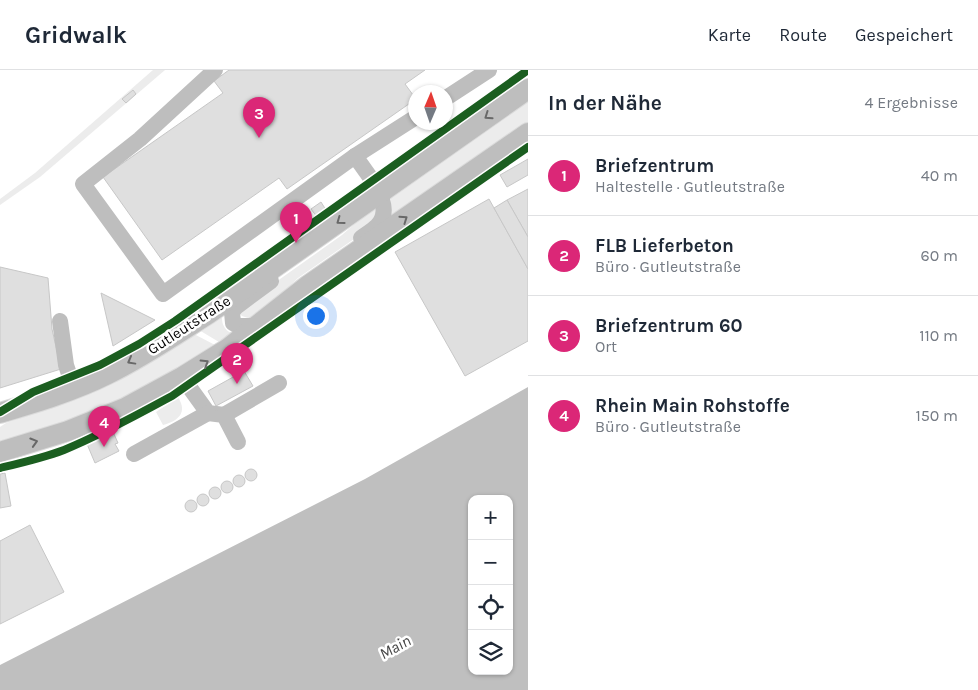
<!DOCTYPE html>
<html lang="de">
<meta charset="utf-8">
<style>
:root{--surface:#fff;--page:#f2f2f3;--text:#1f2937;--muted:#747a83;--line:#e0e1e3;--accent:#db2777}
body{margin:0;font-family:Karla,sans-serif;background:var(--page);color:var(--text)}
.controls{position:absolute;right:15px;bottom:15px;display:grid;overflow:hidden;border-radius:10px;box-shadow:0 1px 4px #0004}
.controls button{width:45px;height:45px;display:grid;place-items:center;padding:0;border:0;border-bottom:1px solid var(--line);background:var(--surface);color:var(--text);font:25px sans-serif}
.compass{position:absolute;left:408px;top:15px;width:45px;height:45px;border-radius:50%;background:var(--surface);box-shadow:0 1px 4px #0004;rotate:2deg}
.you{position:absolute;left:315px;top:245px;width:18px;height:18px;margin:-12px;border:4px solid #fff;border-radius:50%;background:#1a73e8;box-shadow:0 0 0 8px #1a73e833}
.badge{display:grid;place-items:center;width:32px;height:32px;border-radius:50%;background:var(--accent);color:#fff;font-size:16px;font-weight:700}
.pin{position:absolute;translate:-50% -41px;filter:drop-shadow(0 1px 2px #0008)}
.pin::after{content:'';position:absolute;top:26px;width:18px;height:15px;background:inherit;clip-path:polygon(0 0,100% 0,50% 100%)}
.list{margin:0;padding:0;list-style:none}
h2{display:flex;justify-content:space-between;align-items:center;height:65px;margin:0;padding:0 20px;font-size:21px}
h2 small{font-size:16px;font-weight:400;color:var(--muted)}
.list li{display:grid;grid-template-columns:32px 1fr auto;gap:15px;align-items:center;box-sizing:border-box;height:80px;padding:0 20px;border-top:1px solid var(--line)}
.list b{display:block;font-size:19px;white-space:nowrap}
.list p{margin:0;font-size:16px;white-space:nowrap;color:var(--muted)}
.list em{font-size:16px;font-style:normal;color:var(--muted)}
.icon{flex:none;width:28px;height:28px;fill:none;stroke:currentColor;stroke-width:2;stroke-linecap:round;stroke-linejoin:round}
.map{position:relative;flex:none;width:528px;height:620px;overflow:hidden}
header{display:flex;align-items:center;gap:30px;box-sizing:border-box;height:70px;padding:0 25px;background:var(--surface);border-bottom:1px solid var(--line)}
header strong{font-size:24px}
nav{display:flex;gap:28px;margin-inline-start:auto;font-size:18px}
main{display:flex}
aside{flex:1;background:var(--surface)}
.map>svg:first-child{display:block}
.green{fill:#ececec}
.water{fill:#bfbfbf;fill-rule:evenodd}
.building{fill:#dfdfdf;stroke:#c7c7c7}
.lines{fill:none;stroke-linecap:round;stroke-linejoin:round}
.major-casing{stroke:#dbdbdb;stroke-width:22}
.minor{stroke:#bebebe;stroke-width:16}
.major{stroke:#bebebe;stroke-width:20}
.cycleway-casing{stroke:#fff;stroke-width:11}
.cycleway{stroke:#1b5e20;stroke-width:8}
.oneway{stroke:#686868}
.labels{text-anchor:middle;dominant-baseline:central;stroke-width:5;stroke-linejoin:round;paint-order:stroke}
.street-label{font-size:15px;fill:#000;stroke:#fff}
.water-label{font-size:16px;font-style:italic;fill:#444;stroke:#fff}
</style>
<header>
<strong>Gridwalk</strong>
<nav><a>Karte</a><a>Route</a><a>Gespeichert</a></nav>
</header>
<main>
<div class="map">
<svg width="528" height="620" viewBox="0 0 528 620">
<rect width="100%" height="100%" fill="#fff"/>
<g class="green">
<path d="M153 0H165L40 107 0 135V129L35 103Z"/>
<path d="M528 27V53L390 151 391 124Z"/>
<path d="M375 136 379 142 367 160 298 208 264 240 251 249 242 246 240 244 245 234 342 165Z"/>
<path d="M219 247 222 248C222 255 225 260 231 263L219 272 199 260Z"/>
<path d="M194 264 215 275 196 289 96 342 3 373 0 371V357L6 353 47 339 106 314Z"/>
<path d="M178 327C188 343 178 351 163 355L156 342Z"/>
</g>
<path class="water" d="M528 317V620H0V595L365 409ZM472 429H509V601H472Z"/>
<g class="building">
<path d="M229 0H425L405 14 416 29 287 119 279 108 162 190 103 107 223 23 214 11Z"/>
<path d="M133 20 136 24 126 33 122 29Z"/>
<path d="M528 89V105L507 117 500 105Z"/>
<path d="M528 119V167L507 130Z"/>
<path d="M489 129 528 199V271L465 306 395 182Z"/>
<path d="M507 130 528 167V199L494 138Z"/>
<path d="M321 132 326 140 317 147 311 139Z"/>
<path d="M0 197 48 208 52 259 61 299 0 318Z"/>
<path d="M101 223 155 250 113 276Z"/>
<path d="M244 301 253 316 216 336 208 321Z"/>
<path d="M109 363 110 365 114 364 118 373 115 374 119 381 95 393 87 374Z"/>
<circle cx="251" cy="405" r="6"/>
<path d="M5 403 11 436 0 438V404Z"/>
<circle cx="239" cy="411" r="6"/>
<circle cx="227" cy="417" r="6"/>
<circle cx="215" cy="423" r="6"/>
<circle cx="203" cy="430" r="6"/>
<circle cx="191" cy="436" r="6"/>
<path d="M30 455 64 522 0 554V471Z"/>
</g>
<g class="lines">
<defs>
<g id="major">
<path d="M0 343C37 332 74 321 108 304 143 287 175 265 208 244L528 19"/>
<path d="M0 382 68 361 125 338 182 307 227 279 307 216 528 63"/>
</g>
</defs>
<use href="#major" class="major-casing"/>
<g class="minor">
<path d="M215 0 140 69 83 114 163 224 355 86 416 47"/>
<path d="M446 28 489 0"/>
<path d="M355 86C367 104 397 136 377 156 372 161 366 164 361 168"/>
<path d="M60 251 66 295 74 319"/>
<path d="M255 256H239L233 253 232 242 236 237 271 211"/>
<path d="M182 307 208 343 224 345 238 372"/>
<path d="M224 345 279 313"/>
<path d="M134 384 208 343"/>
</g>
<use href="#major" class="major"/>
<defs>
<g id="cycleway">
<path d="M0 342 33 322 100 295 139 274 175 251 528 0"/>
<path d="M0 398C21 393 43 388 64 380 101 365 137 345 172 326L528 77"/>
</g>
</defs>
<use href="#cycleway" class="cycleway-casing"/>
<use href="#cycleway" class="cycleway"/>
</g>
<defs><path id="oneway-chevron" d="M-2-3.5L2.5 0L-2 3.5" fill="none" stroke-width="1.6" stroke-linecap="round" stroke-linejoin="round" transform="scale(1.25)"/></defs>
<g class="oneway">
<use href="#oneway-chevron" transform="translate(488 46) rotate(145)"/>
<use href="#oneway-chevron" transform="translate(404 149) rotate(-35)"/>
<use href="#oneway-chevron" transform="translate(340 151) rotate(144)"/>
<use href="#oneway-chevron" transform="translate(131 291) rotate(151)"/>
<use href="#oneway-chevron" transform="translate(205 293) rotate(-32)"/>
<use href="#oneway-chevron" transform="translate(34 372) rotate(-17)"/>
</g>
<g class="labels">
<g class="street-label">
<text transform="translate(189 255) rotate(-33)">Gutleutstraße</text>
</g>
<g class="water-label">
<text transform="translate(395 577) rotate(-29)">Main</text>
</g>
</g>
</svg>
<div class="controls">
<button>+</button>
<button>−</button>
<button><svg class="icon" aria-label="locate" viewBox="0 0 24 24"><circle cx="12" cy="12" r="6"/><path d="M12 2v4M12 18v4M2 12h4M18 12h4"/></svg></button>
<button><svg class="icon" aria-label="layers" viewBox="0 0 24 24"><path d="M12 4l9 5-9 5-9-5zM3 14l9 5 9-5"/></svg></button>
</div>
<svg class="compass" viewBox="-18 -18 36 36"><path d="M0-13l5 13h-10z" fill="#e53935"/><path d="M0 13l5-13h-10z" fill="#747a83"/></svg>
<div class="you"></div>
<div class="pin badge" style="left:296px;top:173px">1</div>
<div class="pin badge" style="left:237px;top:314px">2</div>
<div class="pin badge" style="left:259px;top:68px">3</div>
<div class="pin badge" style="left:104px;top:377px">4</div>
</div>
<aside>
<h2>In der Nähe<small>4 Ergebnisse</small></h2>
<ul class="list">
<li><span class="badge">1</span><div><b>Briefzentrum</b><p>Haltestelle · Gutleutstraße</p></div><em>40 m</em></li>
<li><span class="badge">2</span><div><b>FLB Lieferbeton</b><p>Büro · Gutleutstraße</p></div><em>60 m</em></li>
<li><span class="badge">3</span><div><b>Briefzentrum 60</b><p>Ort</p></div><em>110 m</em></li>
<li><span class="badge">4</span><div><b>Rhein Main Rohstoffe</b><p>Büro · Gutleutstraße</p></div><em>150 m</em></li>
</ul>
</aside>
</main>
